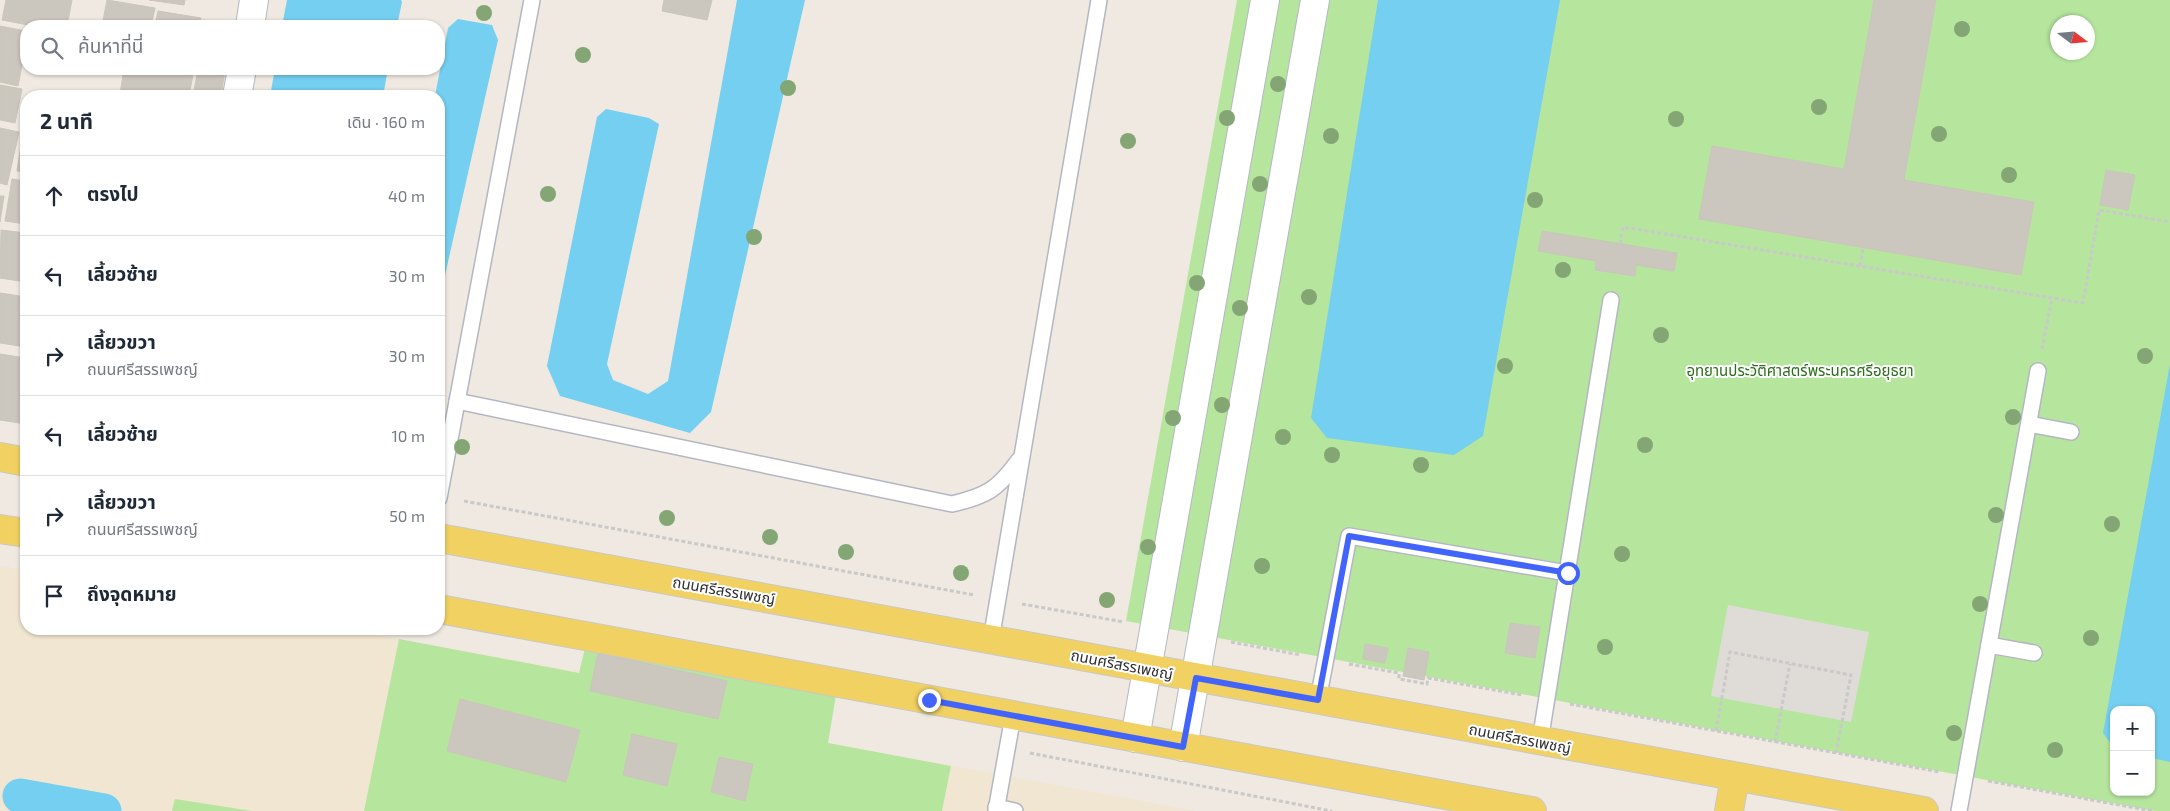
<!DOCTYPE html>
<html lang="th">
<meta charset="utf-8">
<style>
:root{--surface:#fff;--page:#f2f2f3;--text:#1f2937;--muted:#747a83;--line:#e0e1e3}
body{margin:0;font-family:"Exo 2","Noto Sans Thai",sans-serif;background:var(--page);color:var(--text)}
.controls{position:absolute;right:15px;bottom:15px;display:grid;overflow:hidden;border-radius:10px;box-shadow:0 1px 4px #0004}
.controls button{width:45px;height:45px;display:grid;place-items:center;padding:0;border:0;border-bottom:1px solid var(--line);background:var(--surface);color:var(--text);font:25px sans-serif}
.compass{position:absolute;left:2050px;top:15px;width:45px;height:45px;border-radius:50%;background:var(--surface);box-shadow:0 1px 4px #0004;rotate:106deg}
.stop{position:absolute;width:15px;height:15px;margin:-11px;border:4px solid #4264fb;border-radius:50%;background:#fff}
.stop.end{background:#4264fb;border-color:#fff;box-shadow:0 1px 5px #0008}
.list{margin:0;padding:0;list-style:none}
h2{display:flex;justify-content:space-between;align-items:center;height:65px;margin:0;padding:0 20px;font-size:21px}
h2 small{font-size:16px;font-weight:400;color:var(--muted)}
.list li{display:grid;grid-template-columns:32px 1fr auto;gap:15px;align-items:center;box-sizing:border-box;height:80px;padding:0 20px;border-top:1px solid var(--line)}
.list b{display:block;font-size:19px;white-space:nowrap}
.list p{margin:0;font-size:16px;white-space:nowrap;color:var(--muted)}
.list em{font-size:16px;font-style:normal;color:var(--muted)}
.icon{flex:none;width:28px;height:28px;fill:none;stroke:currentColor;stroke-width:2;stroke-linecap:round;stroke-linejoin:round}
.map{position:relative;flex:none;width:2170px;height:811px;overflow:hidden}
.search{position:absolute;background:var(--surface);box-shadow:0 1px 4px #0004;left:20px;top:20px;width:425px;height:55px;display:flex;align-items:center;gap:12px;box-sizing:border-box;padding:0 18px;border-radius:20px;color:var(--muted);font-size:19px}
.panel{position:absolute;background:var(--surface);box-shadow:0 1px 4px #0004;left:20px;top:90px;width:425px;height:545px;border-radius:20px}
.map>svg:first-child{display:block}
.education{fill:#f0e6d1}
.green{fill:#b6e59e;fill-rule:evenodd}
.plaza{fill:#dfdcd8}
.water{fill:#75cff0}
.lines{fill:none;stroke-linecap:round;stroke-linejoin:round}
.canal{stroke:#75cff0;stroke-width:35}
.building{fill:#cbc7bf;stroke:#cbc5ba}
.service-casing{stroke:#b4b7c1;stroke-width:18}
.minor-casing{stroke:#b4b7c1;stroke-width:30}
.primary-casing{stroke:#c9c9c9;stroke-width:30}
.path{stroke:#c9c9c9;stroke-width:3;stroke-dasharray:4 2.5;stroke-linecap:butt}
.service{stroke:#fff;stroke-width:15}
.minor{stroke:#fff;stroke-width:28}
.primary{stroke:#f2d163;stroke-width:28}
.tree{fill:#84a574}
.route{stroke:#4264fb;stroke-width:6}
.labels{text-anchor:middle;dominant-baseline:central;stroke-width:4;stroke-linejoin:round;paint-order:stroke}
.park-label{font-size:15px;fill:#2c6e1b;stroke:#fff}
.street-label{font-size:15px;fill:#2e2e2e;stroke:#fff}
</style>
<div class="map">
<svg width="2170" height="811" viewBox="0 0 2170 811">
<rect width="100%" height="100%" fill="#efe9e1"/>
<path class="education" d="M0 566 26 570V629H342L580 672 828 743 1196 811H0Z"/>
<g class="green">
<path d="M1237 0H2170V811H2155L1126 621ZM2058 22H2088V52H2058ZM2114 710H2151V792H2114Z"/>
<path d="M399 639 579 673 585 648 836 695 828 743 951 766 942 811H364Z"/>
<path d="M175 799 252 811H172Z"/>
</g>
<path class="plaza" d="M1728 605 1869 632 1851 722 1711 696Z"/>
<g class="water">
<path d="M287 0H401L402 2 397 26H282Z"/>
<path d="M737 0H805L711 412 690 433 560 396 547 366 597 117 606 109 649 118 659 124 607 364 613 380 648 394 668 381Z"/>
<path d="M1378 0H1560L1483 436 1454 455 1327 438 1311 418Z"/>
<path d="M458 19 492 25 498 40 439 302V96H435L448 28Z"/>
<path d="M275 69H388L383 96H270Z"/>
<path d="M2170 364V762L2151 758V710H2114V748L2103 733Z"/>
</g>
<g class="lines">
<path class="canal" d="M20 796 104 811"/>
</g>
<g class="building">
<path d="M6 0H72L67 26H34L2 20Z"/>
<path d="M107 0 155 8 151 26H102Z"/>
<path d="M149 0H185L184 5Z"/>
<path d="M664 0H712L707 20 662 11Z"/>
<path d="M1874 0H1936L1904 180 2034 202 2021 275 1699 219 1712 146 1844 169Z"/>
<path d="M158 11 201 18 200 26H155Z"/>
<path d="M203 20 232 24 231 26H202Z"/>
<path d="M0 26 26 31V44L18 86 0 82Z"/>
<path d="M124 69H194L189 96H132L120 94Z"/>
<path d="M198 69 225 70 221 96H193Z"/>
<path d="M0 85 22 89 15 123 0 120Z"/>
<path d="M0 128 19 132 7 185 0 183Z"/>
<path d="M23 133H26V172L17 171Z"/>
<path d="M2106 170 2135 175 2128 210 2100 205Z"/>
<path d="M12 179 26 181V224L5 221Z"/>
<path d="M0 196H4L0 222Z"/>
<path d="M1 230 26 233V282L0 278Z"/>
<path d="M1542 231 1677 253 1674 271 1636 265 1635 276 1595 270 1596 261 1538 251Z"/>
<path d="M0 293 26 297V347L0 343Z"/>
<path d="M0 354 26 358V424L0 420Z"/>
<path d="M1510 623 1540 627 1535 658 1505 653Z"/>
<path d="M1365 644 1388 648 1385 663 1363 659Z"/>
<path d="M1408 648 1429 652 1424 680 1403 676Z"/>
<path d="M598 653 727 681 718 719 590 691Z"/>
<path d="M460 699 580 730 566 782 447 751Z"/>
<path d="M632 734 677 744 667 786 623 775Z"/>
<path d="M719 757 753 764 745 801 711 792Z"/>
</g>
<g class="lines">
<defs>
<g id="service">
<path d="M457 401 952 504C987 496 998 489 1019 460"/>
<path d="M2029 424 2071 432"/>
<path d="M439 498 532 0"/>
<path d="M1567 573 1611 300"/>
<path d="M991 640 1099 0"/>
<path d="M1989 645 2034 653"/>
<path d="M1318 700 1349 536 1567 573 1540 741"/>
<path d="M996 807 1015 811"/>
<path d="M996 811 1013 716"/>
<path d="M1959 811 2038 371"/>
</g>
<g id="minor">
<path d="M250 26 254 0"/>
<path d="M237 96 242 69"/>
<path d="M1135 738 1265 0"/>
<path d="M1183 747 1315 0"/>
</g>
<g id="primary">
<path d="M0 457 26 462"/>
<path d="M0 529 26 533"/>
<path d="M439 538 1924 811"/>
<path d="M439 609 1532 811"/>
<path d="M1729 811 1735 777"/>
</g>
</defs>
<use href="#service" class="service-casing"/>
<use href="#minor" class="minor-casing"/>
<use href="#primary" class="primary-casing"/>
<g class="path">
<path d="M1620 244 1623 227 2083 303 2099 210 2170 222"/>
<path d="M1860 266 1863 248"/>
<path d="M2042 349 2052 298"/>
<path d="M464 501 974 595"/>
<path d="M1022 604 1124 622"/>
<path d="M1231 642 1301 655"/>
<path d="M1349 664 1399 673V679L1427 684 1428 678 1522 695"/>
<path d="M1570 704 1940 772"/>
<path d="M1716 731 1730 652 1851 675 1836 753"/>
<path d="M1775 742 1790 664"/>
<path d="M1030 753 1332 811"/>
<path d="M1988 781 2152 811"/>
</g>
<use href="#service" class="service"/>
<use href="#minor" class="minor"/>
<use href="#primary" class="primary"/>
</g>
<g class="tree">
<circle cx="484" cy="13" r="8"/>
<circle cx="1962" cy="29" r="8"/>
<circle cx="583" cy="55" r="8"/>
<circle cx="1278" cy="84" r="8"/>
<circle cx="788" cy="88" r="8"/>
<circle cx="1819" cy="107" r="8"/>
<circle cx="1227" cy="118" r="8"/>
<circle cx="1676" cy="119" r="8"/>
<circle cx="1939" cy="134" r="8"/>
<circle cx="1331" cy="136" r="8"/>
<circle cx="1128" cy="141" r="8"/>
<circle cx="2009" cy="175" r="8"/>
<circle cx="1260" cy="184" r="8"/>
<circle cx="548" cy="194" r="8"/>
<circle cx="1535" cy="200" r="8"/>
<circle cx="754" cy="237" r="8"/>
<circle cx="1563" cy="270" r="8"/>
<circle cx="1197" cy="283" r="8"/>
<circle cx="1309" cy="297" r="8"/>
<circle cx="1240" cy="308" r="8"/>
<circle cx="1661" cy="335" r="8"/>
<circle cx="2145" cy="356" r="8"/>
<circle cx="1505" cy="366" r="8"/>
<circle cx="1222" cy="405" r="8"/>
<circle cx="2013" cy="417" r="8"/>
<circle cx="1173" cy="418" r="8"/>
<circle cx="1283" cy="437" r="8"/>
<circle cx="1645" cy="445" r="8"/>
<circle cx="462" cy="447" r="8"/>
<circle cx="1332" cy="455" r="8"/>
<circle cx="1421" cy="465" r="8"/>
<circle cx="1996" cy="515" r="8"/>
<circle cx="667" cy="518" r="8"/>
<circle cx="2112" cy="524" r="8"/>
<circle cx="770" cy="537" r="8"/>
<circle cx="1148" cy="547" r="8"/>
<circle cx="846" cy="552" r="8"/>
<circle cx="1622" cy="554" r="8"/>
<circle cx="1262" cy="566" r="8"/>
<circle cx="961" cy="573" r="8"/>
<circle cx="1107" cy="600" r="8"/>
<circle cx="1980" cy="604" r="8"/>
<circle cx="2091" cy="638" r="8"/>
<circle cx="1605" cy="647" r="8"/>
<circle cx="1954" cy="733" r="8"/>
<circle cx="2055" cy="750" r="8"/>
</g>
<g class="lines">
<path class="route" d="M929 700 1183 747 1196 678 1318 700 1349 536 1568 573"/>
</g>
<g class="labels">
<g class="park-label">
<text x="1800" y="370">อุทยานประวัติศาสตร์พระนครศรีอยุธยา</text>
</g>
<g class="street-label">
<text transform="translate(724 590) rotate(10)">ถนนศรีสรรเพชญ์</text>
<text transform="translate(1122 664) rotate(11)">ถนนศรีสรรเพชญ์</text>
<text transform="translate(1520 738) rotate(11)">ถนนศรีสรรเพชญ์</text>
</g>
</g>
</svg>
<div class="controls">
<button>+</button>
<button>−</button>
</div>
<svg class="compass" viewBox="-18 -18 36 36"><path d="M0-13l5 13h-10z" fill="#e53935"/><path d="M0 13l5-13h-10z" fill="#747a83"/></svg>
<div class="stop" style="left:1568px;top:573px"></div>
<div class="stop end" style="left:929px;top:700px"></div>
<div class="search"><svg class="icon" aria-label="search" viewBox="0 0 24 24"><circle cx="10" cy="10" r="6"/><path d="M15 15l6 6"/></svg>ค้นหาที่นี่</div>
<section class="panel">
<h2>2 นาที<small>เดิน · 160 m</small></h2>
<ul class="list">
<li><svg class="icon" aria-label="ahead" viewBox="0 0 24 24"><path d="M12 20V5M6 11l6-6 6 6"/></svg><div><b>ตรงไป</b></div><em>40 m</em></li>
<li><svg class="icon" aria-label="left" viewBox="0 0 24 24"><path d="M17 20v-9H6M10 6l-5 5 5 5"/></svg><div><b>เลี้ยวซ้าย</b></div><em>30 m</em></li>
<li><svg class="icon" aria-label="right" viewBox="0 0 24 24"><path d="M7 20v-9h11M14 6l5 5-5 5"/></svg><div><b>เลี้ยวขวา</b><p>ถนนศรีสรรเพชญ์</p></div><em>30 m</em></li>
<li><svg class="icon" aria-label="left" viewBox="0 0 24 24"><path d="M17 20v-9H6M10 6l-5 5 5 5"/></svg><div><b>เลี้ยวซ้าย</b></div><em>10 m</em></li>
<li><svg class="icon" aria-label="right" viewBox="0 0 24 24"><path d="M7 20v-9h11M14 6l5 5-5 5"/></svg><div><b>เลี้ยวขวา</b><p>ถนนศรีสรรเพชญ์</p></div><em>50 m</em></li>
<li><svg class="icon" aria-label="arrive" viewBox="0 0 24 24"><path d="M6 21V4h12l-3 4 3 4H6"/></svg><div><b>ถึงจุดหมาย</b></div></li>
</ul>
</section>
</div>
